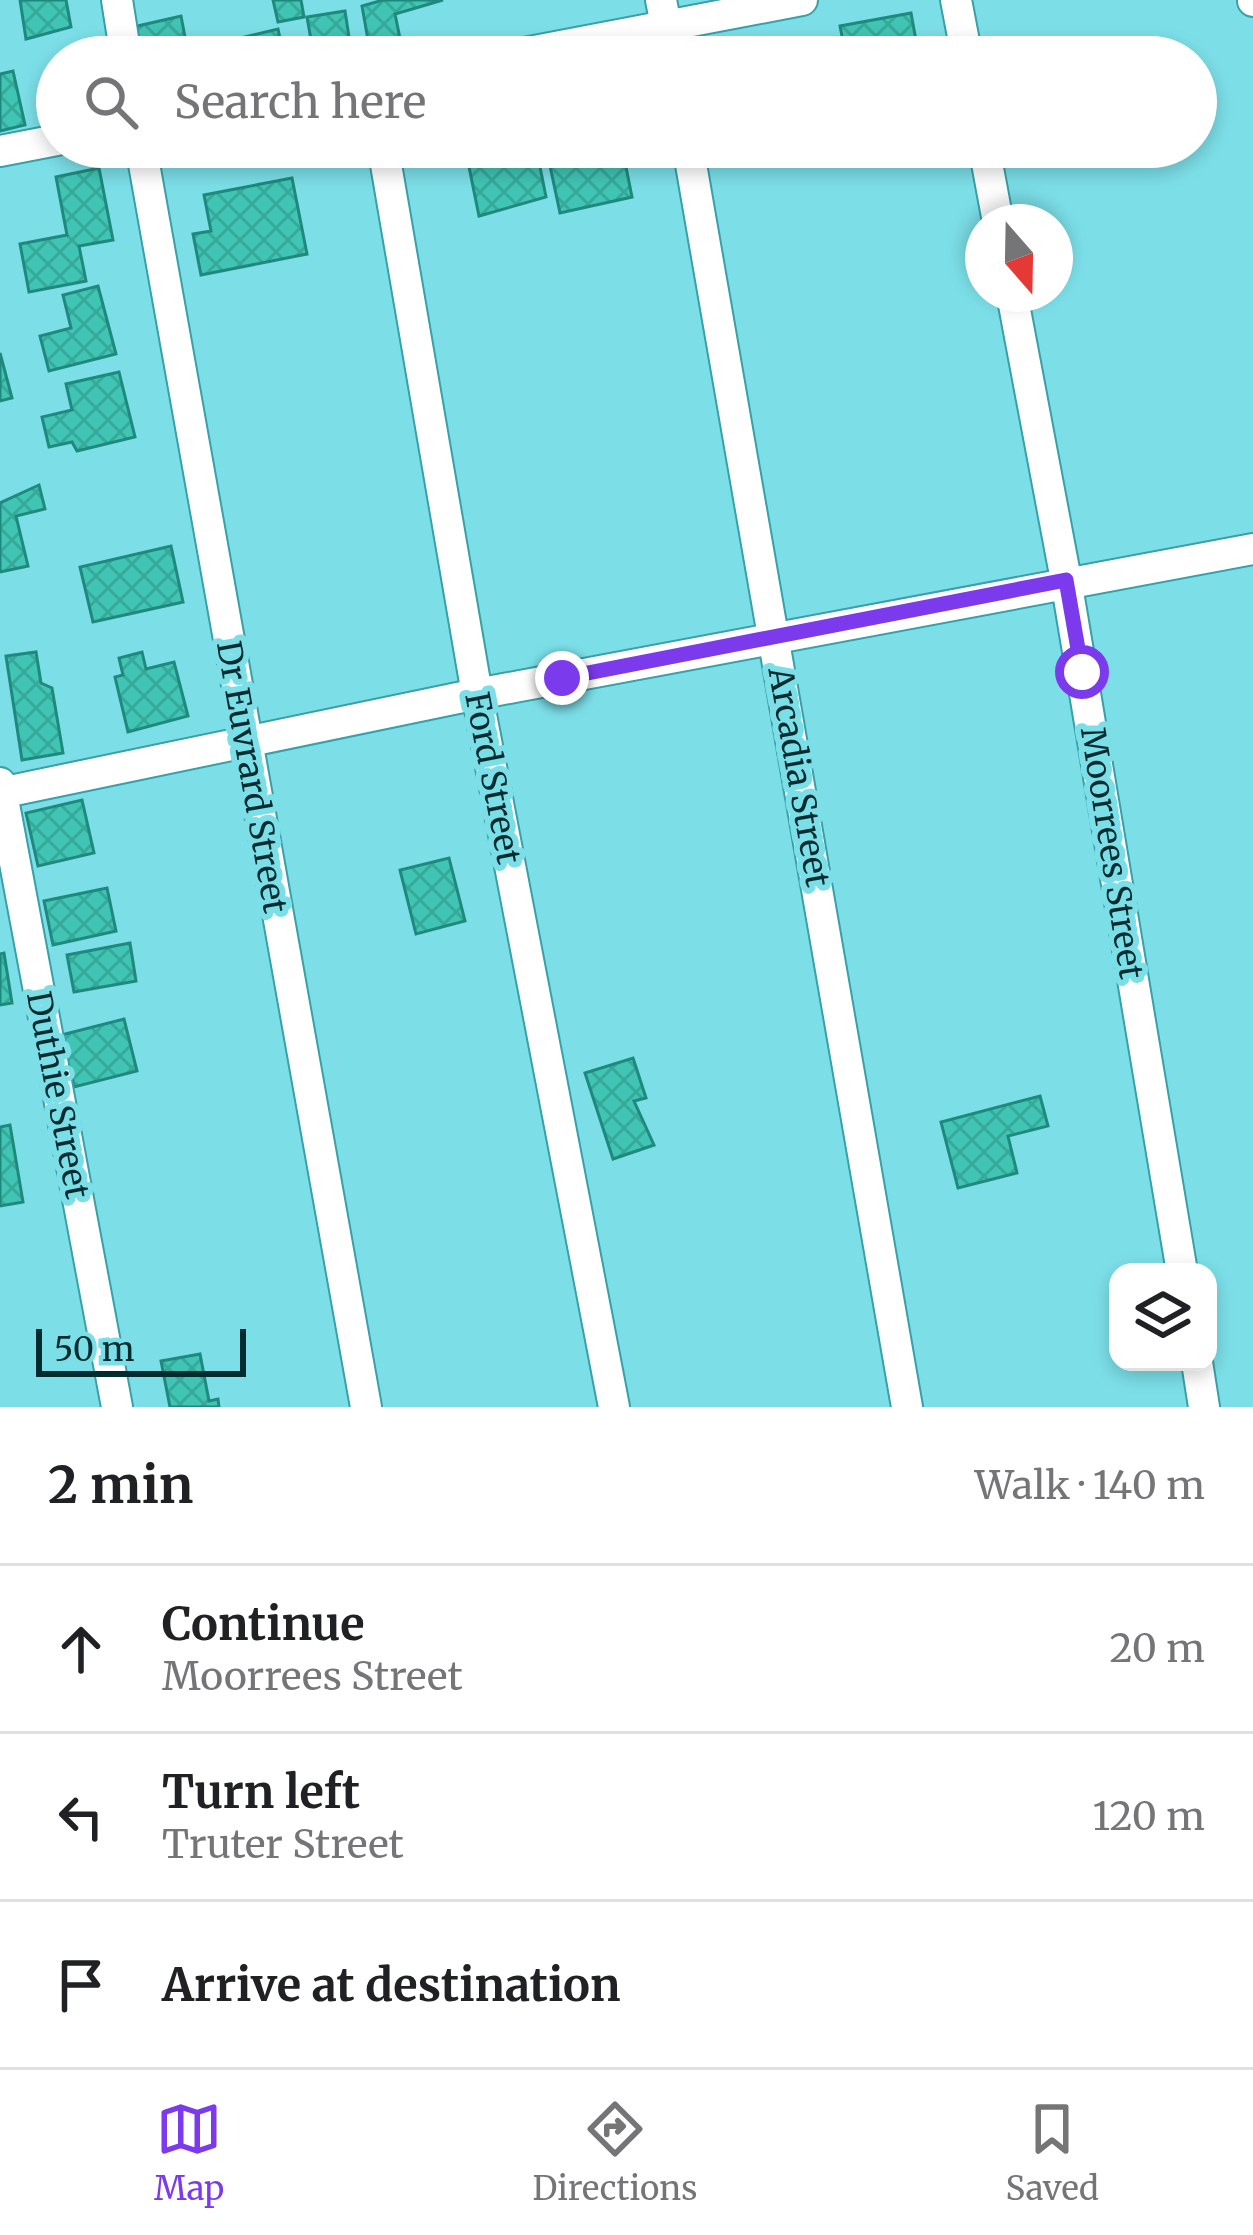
<!DOCTYPE html>
<meta charset="utf-8">
<style>
:root{--surface:#fff;--page:#f6f6f6;--text:#202124;--muted:#757577;--line:#e0e0e0;--accent:#7c3aed}
body{margin:0;font-family:Merriweather,serif;background:var(--page);color:var(--text)}
.controls{position:absolute;right:36px;bottom:36px;display:grid;overflow:hidden;border-radius:24px;box-shadow:0 6px 18px #0003}
.controls button{width:108px;height:108px;display:grid;place-items:center;padding:0;border:0;border-bottom:3px solid var(--line);background:var(--surface);color:var(--text);font:60px sans-serif}
.compass{position:absolute;left:965px;top:204px;width:108px;height:108px;border-radius:50%;background:var(--surface);box-shadow:0 6px 18px #0003;rotate:160deg}
.scale{position:absolute;left:36px;bottom:30px;width:210px;box-sizing:border-box;padding-left:12px;border:6px solid #002c2f;border-top:0;font-size:33px;line-height:42px;white-space:nowrap;color:#002c2f;-webkit-text-stroke:9px #7cdfe8;paint-order:stroke}
.stop{position:absolute;width:36px;height:36px;margin:-27px;border:9px solid #7c3aed;border-radius:50%;background:#fff}
.stop.end{background:#7c3aed;border-color:#fff;box-shadow:0 3px 12px #0008}
.list{margin:0;padding:0;list-style:none}
h2{display:flex;justify-content:space-between;align-items:center;height:156px;margin:0;padding:0 48px;font-size:51px}
h2 small{font-size:39px;font-weight:400;color:var(--muted)}
.list li{display:grid;grid-template-columns:78px 1fr auto;gap:36px;align-items:center;box-sizing:border-box;height:168px;padding:0 48px;border-top:3px solid var(--line)}
.list b{display:block;font-size:45px;white-space:nowrap}
.list p{margin:0;font-size:39px;white-space:nowrap;color:var(--muted)}
.list em{font-size:39px;font-style:normal;color:var(--muted)}
.icon{flex:none;width:66px;height:66px;fill:none;stroke:currentColor;stroke-width:2;stroke-linecap:round;stroke-linejoin:round}
.map{position:relative;flex:none;width:1253px;height:1407px;overflow:hidden}
.search{position:absolute;background:var(--surface);box-shadow:0 6px 18px #0003;left:36px;right:36px;top:36px;height:132px;display:flex;align-items:center;gap:30px;box-sizing:border-box;padding:0 42px;border-radius:66px;color:var(--muted);font-size:45px}
.sheet{height:660px;background:var(--surface)}
nav{display:flex;justify-content:space-around;align-items:center;box-sizing:border-box;height:168px;border-top:3px solid var(--line);background:var(--surface);font-size:33px;color:var(--muted)}
nav a{display:grid;justify-items:center;gap:6px}
nav .on{color:var(--accent)}
.map>svg:first-child{display:block}
.building{fill:url(#building-cross-hatch);stroke:#1e897c;stroke-width:3}
.lines{fill:none;stroke-linecap:round;stroke-linejoin:round}
.minor-casing{stroke:#38a0a9;stroke-width:34}
.minor{stroke:#fff;stroke-width:30}
.route{stroke:#7c3aed;stroke-width:15}
.labels{text-anchor:middle;dominant-baseline:central;stroke-width:12;stroke-linejoin:round;paint-order:stroke}
.street-label{font-size:33px;fill:#002c2f;stroke:#7cdfe8}
</style>
<div class="map">
<svg width="1253" height="1407" viewBox="0 0 1253 1407">
<defs>
<pattern id="building-cross-hatch" width="8" height="8" patternUnits="userSpaceOnUse" patternTransform="scale(3)"><rect width="8" height="8" fill="#40c5b4"/><path d="M0 0l8 8M0 8l8-8" fill="none" stroke="#36a99b"/></pattern>
</defs>
<rect width="100%" height="100%" fill="#7cdfe8"/>
<g class="building">
<path d="M20 0H66L71 27 26 39Z"/>
<path d="M273 0H301L304 17 278 22Z"/>
<path d="M383 0H443L395 14 403 53 371 57 362 6Z"/>
<path d="M345 11 352 57H314L307 17Z"/>
<path d="M911 13 919 57H846L840 26Z"/>
<path d="M181 16 185 37 156 43 160 57H135L129 28Z"/>
<path d="M278 29 284 57H244L240 38Z"/>
<path d="M13 71 25 125 0 131V74Z"/>
<path d="M465 147H536L546 197 479 216Z"/>
<path d="M546 147H622L632 197 560 213Z"/>
<path d="M99 168 113 240 79 246 86 281 29 292 20 244 67 235 56 177Z"/>
<path d="M292 178 307 254 201 275 193 234 211 231 204 195Z"/>
<path d="M98 286 116 354 49 371 40 336 71 328 63 295Z"/>
<path d="M0 353 12 398 0 401Z"/>
<path d="M119 372 135 437 77 451 72 442 49 447 42 417 72 410 66 384Z"/>
<path d="M39 485 45 509 16 516 28 566 0 572V503Z"/>
<path d="M171 546 183 602 93 622 80 567Z"/>
<path d="M36 652 41 683 52 688 63 753 22 760 6 656Z"/>
<path d="M142 652 146 669 174 662 188 716 128 732 115 677 123 675 119 658Z"/>
<path d="M82 800 94 853 38 866 26 813Z"/>
<path d="M449 858 465 921 416 934 400 870Z"/>
<path d="M107 888 116 931 53 945 44 901Z"/>
<path d="M130 943 136 981 74 992 67 955Z"/>
<path d="M4 953 12 1003 0 1005V954Z"/>
<path d="M124 1019 137 1071 74 1087 61 1035Z"/>
<path d="M633 1058 646 1098 634 1101 654 1145 613 1159 585 1073Z"/>
<path d="M1040 1096 1048 1126 1008 1136 1017 1173 958 1188 941 1122Z"/>
<path d="M10 1125 23 1202 0 1206V1127Z"/>
<path d="M200 1354 209 1401 218 1399 219 1407H170L161 1361Z"/>
</g>
<g class="lines">
<defs>
<g id="minor">
<path d="M117 0 126 57"/>
<path d="M661 0 672 57"/>
<path d="M956 0 967 57"/>
<path d="M1253 0V1"/>
<path d="M503 57 802 0"/>
<path d="M141 147 366 1407"/>
<path d="M383 147 477 694 614 1407"/>
<path d="M688 147 907 1407"/>
<path d="M984 147 998 222"/>
<path d="M0 151 57 140"/>
<path d="M1012 294 1066 580 1182 1272"/>
<path d="M0 783 117 1407"/>
<path d="M0 793 477 694 1253 549"/>
<path d="M1197 1362 1204 1407"/>
</g>
</defs>
<use href="#minor" class="minor-casing"/>
<use href="#minor" class="minor"/>
</g>
<g class="lines">
<path class="route" d="M562 678 1066 580 1082 672"/>
</g>
<g class="labels">
<g class="street-label">
<text transform="translate(252 777) rotate(80)">Dr Euvrard Street</text>
<text transform="translate(799 777) rotate(80)">Arcadia Street</text>
<text transform="translate(493 778) rotate(79)">Ford Street</text>
<text transform="translate(1112 853) rotate(81)">Moorrees Street</text>
<text transform="translate(58 1095) rotate(79)">Duthie Street</text>
</g>
</g>
</svg>
<div class="controls">
<button><svg class="icon" aria-label="layers" viewBox="0 0 24 24"><path d="M12 4l9 5-9 5-9-5zM3 14l9 5 9-5"/></svg></button>
</div>
<svg class="compass" viewBox="-18 -18 36 36"><path d="M0-13l5 13h-10z" fill="#e53935"/><path d="M0 13l5-13h-10z" fill="#757577"/></svg>
<div class="scale">50 m</div>
<div class="stop" style="left:1082px;top:672px"></div>
<div class="stop end" style="left:562px;top:678px"></div>
<div class="search"><svg class="icon" aria-label="search" viewBox="0 0 24 24"><circle cx="10" cy="10" r="6"/><path d="M15 15l6 6"/></svg>Search here</div>
</div>
<section class="sheet">
<h2>2 min<small>Walk · 140 m</small></h2>
<ul class="list">
<li><svg class="icon" aria-label="ahead" viewBox="0 0 24 24"><path d="M12 20V5M6 11l6-6 6 6"/></svg><div><b>Continue</b><p>Moorrees Street</p></div><em>20 m</em></li>
<li><svg class="icon" aria-label="left" viewBox="0 0 24 24"><path d="M17 20v-9H6M10 6l-5 5 5 5"/></svg><div><b>Turn left</b><p>Truter Street</p></div><em>120 m</em></li>
<li><svg class="icon" aria-label="arrive" viewBox="0 0 24 24"><path d="M6 21V4h12l-3 4 3 4H6"/></svg><div><b>Arrive at destination</b></div></li>
</ul>
</section>
<nav>
<a class="on"><svg class="icon" aria-label="map" viewBox="0 0 24 24"><path d="M3 6l6-2 6 2 6-2v14l-6 2-6-2-6 2zM9 4v14M15 6v14"/></svg>Map</a>
<a><svg class="icon" aria-label="directions" viewBox="0 0 24 24"><path d="M12 3l9 9-9 9-9-9zM9 14v-3h6M13 9l2 2-2 2"/></svg>Directions</a>
<a><svg class="icon" aria-label="saved" viewBox="0 0 24 24"><path d="M7 4h10v16l-5-4-5 4z"/></svg>Saved</a>
</nav>
